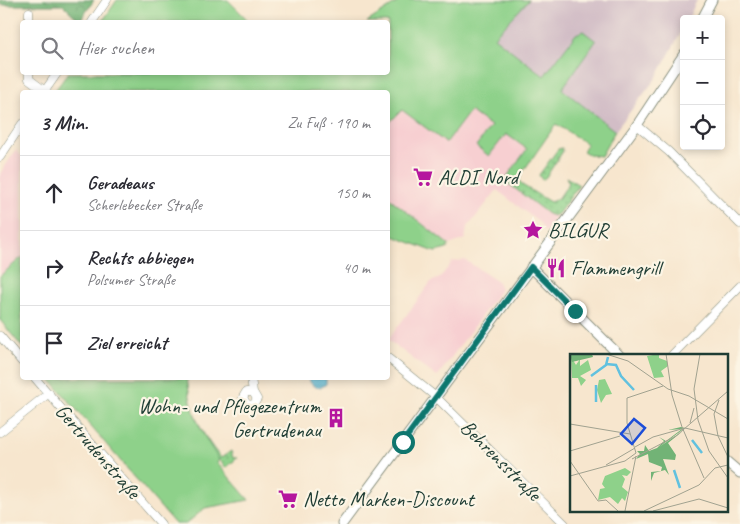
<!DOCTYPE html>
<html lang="de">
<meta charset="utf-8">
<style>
:root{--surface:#fff;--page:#f2f2f3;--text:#2b2b33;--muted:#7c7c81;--line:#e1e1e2}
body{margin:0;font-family:Caveat,sans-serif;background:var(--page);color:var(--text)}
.controls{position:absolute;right:15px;top:15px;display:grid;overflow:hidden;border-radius:5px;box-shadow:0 2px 8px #0003}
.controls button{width:45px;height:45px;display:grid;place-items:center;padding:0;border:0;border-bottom:1px solid var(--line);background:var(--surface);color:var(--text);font:25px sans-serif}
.stop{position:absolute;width:15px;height:15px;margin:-11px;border:4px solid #0f766e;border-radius:50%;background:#fff}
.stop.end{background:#0f766e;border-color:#fff;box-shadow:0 1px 5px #0008}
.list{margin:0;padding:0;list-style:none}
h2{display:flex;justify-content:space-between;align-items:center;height:65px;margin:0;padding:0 20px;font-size:21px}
h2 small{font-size:16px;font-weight:400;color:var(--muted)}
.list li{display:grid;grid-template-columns:32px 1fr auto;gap:15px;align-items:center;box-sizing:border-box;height:75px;padding:0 20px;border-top:1px solid var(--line)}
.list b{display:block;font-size:19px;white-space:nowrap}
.list p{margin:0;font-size:16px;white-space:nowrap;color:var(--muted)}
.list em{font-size:16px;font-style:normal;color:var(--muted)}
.icon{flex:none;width:28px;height:28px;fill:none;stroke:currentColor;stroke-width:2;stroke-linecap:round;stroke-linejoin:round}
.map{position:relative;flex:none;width:740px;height:524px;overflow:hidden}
.search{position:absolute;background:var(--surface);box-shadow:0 2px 8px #0003;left:20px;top:20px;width:370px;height:55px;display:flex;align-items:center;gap:12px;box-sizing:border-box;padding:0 18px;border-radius:5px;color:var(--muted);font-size:19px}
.panel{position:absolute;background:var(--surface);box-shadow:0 2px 8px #0003;left:20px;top:90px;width:370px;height:290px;border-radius:5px}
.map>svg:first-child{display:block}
.built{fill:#f7cfd1}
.industrial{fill:#d2bdc6}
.grass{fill:url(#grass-dots);stroke:#56875f}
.forest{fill:url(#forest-crowns);stroke:#487855}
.park{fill:#8ed18a;stroke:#56875f}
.water{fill:url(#water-rules);stroke:#407f8a}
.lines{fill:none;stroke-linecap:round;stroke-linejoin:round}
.minor-casing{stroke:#8b9281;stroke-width:9}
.tertiary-casing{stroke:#8b9281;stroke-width:11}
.minor{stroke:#fff;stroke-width:8}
.tertiary{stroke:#fff;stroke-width:9}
.route{stroke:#0f766e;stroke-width:6}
.labels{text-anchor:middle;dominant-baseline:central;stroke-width:4.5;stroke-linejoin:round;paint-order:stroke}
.poi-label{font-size:21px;fill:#1f3d34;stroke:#fcf5e5;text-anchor:start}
.street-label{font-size:21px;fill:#1f3d34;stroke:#fcf5e5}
.inset-river{fill:none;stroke:#61c1df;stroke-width:2.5}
.inset-road{fill:none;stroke:#a1a290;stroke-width:1}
.view{fill:#1d4ed8;fill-opacity:0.15;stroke:#1d4ed8;stroke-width:2.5}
.inset-edge{fill:none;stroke:#1f3d34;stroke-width:2.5}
</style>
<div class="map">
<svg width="740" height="524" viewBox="0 0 740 524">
<defs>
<pattern id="grass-dots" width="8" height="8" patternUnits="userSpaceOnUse" patternTransform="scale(1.25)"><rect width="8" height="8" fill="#8ed18a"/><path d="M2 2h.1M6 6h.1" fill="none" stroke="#73ab72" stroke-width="1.8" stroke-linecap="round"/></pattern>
<pattern id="forest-crowns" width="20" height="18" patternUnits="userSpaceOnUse" patternTransform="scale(1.25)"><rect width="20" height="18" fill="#72b376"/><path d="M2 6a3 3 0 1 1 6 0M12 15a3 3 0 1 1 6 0" fill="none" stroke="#5d9362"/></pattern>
<pattern id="water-rules" width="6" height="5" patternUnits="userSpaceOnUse" patternTransform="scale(1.25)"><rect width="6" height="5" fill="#61c1df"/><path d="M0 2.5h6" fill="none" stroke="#4f9eb6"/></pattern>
</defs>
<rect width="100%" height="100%" fill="#fcf5e5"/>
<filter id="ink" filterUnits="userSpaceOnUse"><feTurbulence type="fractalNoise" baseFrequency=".02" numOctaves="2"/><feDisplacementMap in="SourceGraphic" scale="10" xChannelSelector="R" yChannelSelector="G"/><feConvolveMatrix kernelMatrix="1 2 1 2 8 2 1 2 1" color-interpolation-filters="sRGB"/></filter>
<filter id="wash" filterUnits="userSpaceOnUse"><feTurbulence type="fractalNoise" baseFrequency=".0096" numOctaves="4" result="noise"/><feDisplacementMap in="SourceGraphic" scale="20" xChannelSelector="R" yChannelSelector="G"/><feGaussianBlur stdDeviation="1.12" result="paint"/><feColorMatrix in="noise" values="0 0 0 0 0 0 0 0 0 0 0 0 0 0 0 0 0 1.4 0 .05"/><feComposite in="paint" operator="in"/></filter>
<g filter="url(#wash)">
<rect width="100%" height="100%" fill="#f7e6ce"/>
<g class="built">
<path d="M401 109 470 111 491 126 489 156 506 134 527 150 504 181 548 214H558L545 232 540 223 497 190 467 228 465 239 449 245 388 197V124Z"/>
<path d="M16 150 22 157V257L0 276V174Z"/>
<path d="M465 260 498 282 501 289 437 377 388 340 431 282 440 278 452 262Z"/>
</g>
<path class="industrial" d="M529 0H697L688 19H684V27L656 78 615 131 561 89 596 41 583 32 576 34 544 76 494 37Z"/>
<g class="grass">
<path d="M562 148 563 151 546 177 542 180 539 175 558 149Z"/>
<path d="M566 177 579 185 558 214 554 216 548 214 509 184 511 179 518 178 522 185 550 202 558 199 569 183Z"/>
<path d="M187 378C191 412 199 431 221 458L231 451 233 458H237L226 468 209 448 188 404Z"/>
</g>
<path class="forest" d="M0 0H94L80 21 63 5H0Z"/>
<g class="park">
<path d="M117 0H228L250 22H102Z"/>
<path d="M401 0H529L494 37 544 76 576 34 583 31 596 41 562 89 615 131 601 156 590 155 583 151 587 144 556 124 522 173 520 179 515 178 509 184 504 181 527 149 506 134 489 156 476 146 491 126 470 111 446 143 402 110 388 124V128V92H54L68 73 388 72V22H367Z"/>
<path d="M388 197 449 245 447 249 435 252 388 234Z"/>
<path d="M22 257V347L0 320V276Z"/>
<path d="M49 378H187C191 414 200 430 219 460L217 463 249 500 205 508 186 524H175Z"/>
</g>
<path class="water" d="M309 378H326V384C319 391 310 386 309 378Z"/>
</g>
<g filter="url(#ink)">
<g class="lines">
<defs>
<g id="minor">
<path d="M29 12V22"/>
<path d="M92 22 107 0"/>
<path d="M29 72V79L45 91"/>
<path d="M44 92 58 72"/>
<path d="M637 125 669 152 740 224"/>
<path d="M0 157 22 124"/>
<path d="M0 336 22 362"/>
<path d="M672 355 740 286"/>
<path d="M388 358 436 397 565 524"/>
<path d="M35 378 161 524"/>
<path d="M251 378 253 392 257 399 254 404 247 405 243 397 246 392H253"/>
<path d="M0 432 49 393"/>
</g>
<g id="tertiary">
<path d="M702 19 712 0"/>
<path d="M531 267 619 355"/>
<path d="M726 461 740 473"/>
<path d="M342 524 637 125 684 54"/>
</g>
</defs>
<use href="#minor" class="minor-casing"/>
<use href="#tertiary" class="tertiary-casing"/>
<use href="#minor" class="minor"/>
<use href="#tertiary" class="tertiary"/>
</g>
</g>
<g class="lines" filter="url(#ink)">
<path class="route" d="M403 442 531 267 575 311"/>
</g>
<defs>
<symbol id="supermarket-bare" viewBox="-9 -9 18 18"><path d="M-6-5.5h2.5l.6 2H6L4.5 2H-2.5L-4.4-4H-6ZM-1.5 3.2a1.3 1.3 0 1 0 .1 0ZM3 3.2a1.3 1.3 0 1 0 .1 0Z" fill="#b5179e" stroke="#fcf5e5" stroke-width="2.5" paint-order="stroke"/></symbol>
<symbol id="sight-bare" viewBox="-9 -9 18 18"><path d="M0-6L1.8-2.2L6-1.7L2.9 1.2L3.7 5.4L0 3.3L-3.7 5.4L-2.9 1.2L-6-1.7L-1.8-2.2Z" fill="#b5179e" stroke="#fcf5e5" stroke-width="2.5" paint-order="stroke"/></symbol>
<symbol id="restaurant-bare" viewBox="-9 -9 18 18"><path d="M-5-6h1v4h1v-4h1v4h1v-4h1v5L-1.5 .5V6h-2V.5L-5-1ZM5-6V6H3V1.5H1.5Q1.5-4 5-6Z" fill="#b5179e" stroke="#fcf5e5" stroke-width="2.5" paint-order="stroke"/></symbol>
<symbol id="building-bare" viewBox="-9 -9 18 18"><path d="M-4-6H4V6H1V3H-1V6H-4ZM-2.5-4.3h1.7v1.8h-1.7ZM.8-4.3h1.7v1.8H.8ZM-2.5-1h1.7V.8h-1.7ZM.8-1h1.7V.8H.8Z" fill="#b5179e" stroke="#fcf5e5" stroke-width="2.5" paint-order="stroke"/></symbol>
</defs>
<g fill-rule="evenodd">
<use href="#supermarket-bare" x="409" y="163" width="28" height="28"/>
<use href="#sight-bare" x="519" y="216" width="28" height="28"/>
<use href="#restaurant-bare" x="542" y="254" width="28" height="28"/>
<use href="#building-bare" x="322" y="404" width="28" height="28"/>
<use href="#supermarket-bare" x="274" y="485" width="28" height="28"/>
</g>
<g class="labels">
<g class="poi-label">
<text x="438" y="177">ALDI Nord</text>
<text x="548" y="230">BILGUR</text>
<text x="571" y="268">Flammengrill</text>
<text x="321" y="406" text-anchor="end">Wohn- und Pflegezentrum<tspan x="321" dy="24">Gertrudenau</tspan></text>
<text x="303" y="499">Netto Marken-Discount</text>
</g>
<g class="street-label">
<text transform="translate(98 451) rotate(49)">Gertrudenstraße</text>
<text transform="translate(501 460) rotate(45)">Behrensstraße</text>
</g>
</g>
<g transform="translate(570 354)">
<rect width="158" height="158" fill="#f7e6ce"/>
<path d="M89 0V4L97 7 98 12 91 17 94 23 84 24 77 2ZM1 3 6 11 10 5V12L18 6 21 16 10 22 16 26 11 32 8 24H2Z" fill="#8ed18a"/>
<path d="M0 0H22L23 3 2 8ZM111 73 115 74 89 93 113 77 98 89 106 101 105 106 93 105 99 121 95 116 84 119 81 127V118L91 117 92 113 79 108 78 100 66 105 70 100 67 97H74L75 91 79 97 87 94 94 87 89 83 96 87 112 75 98 76Z" fill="#72b376"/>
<path d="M55 114 61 118 57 122 52 121 55 125 52 133 58 138 55 147 52 144 48 150 40 143 28 146 30 135 35 134 32 130 35 122Z" fill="#8ed18a"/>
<path d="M35 25 42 40 36 41 31 49 27 36 29 26Z" fill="#8ed18a"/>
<path class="inset-river" d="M36 10 46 11 51 22 64 36M21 22 36 11 38 3M26 48V31M122 86 132 99M104 116 110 134"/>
<path class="inset-road" d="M36 0 58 7 98 35 119 42 158 65M96 0 102 41 112 73 134 124M130 0 124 35 128 66 139 97 158 124M149 46 144 60 148 82 158 103M120 69 124 54M0 70 60 80M65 93 83 83 115 74 158 84M0 97 50 82M66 99 57 69V44L93 32M62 105 106 82 158 37M0 107 28 147 36 146 48 157M36 111 65 94M0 122 55 107 66 99M55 157 66 102M74 157 129 131 145 114 158 111M83 157 129 145 158 154"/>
<path class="view" d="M64 65 75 74 62 90 51 80Z"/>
<rect width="158" height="158" class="inset-edge"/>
</g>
</svg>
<div class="controls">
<button>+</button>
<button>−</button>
<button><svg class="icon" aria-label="locate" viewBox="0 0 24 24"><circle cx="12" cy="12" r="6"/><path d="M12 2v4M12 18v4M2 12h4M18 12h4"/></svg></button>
</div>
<div class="stop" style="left:403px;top:442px"></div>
<div class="stop end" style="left:575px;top:311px"></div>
<div class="search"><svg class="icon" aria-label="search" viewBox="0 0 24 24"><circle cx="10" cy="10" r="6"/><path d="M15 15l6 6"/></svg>Hier suchen</div>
<section class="panel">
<h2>3 Min.<small>Zu Fuß · 190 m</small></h2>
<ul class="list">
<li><svg class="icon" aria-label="ahead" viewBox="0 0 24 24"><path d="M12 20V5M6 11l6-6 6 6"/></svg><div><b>Geradeaus</b><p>Scherlebecker Straße</p></div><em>150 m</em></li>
<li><svg class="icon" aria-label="right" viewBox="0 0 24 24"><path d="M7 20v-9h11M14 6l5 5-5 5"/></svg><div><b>Rechts abbiegen</b><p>Polsumer Straße</p></div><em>40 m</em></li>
<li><svg class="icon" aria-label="arrive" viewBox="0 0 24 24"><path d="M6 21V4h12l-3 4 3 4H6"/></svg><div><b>Ziel erreicht</b></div></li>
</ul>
</section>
</div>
